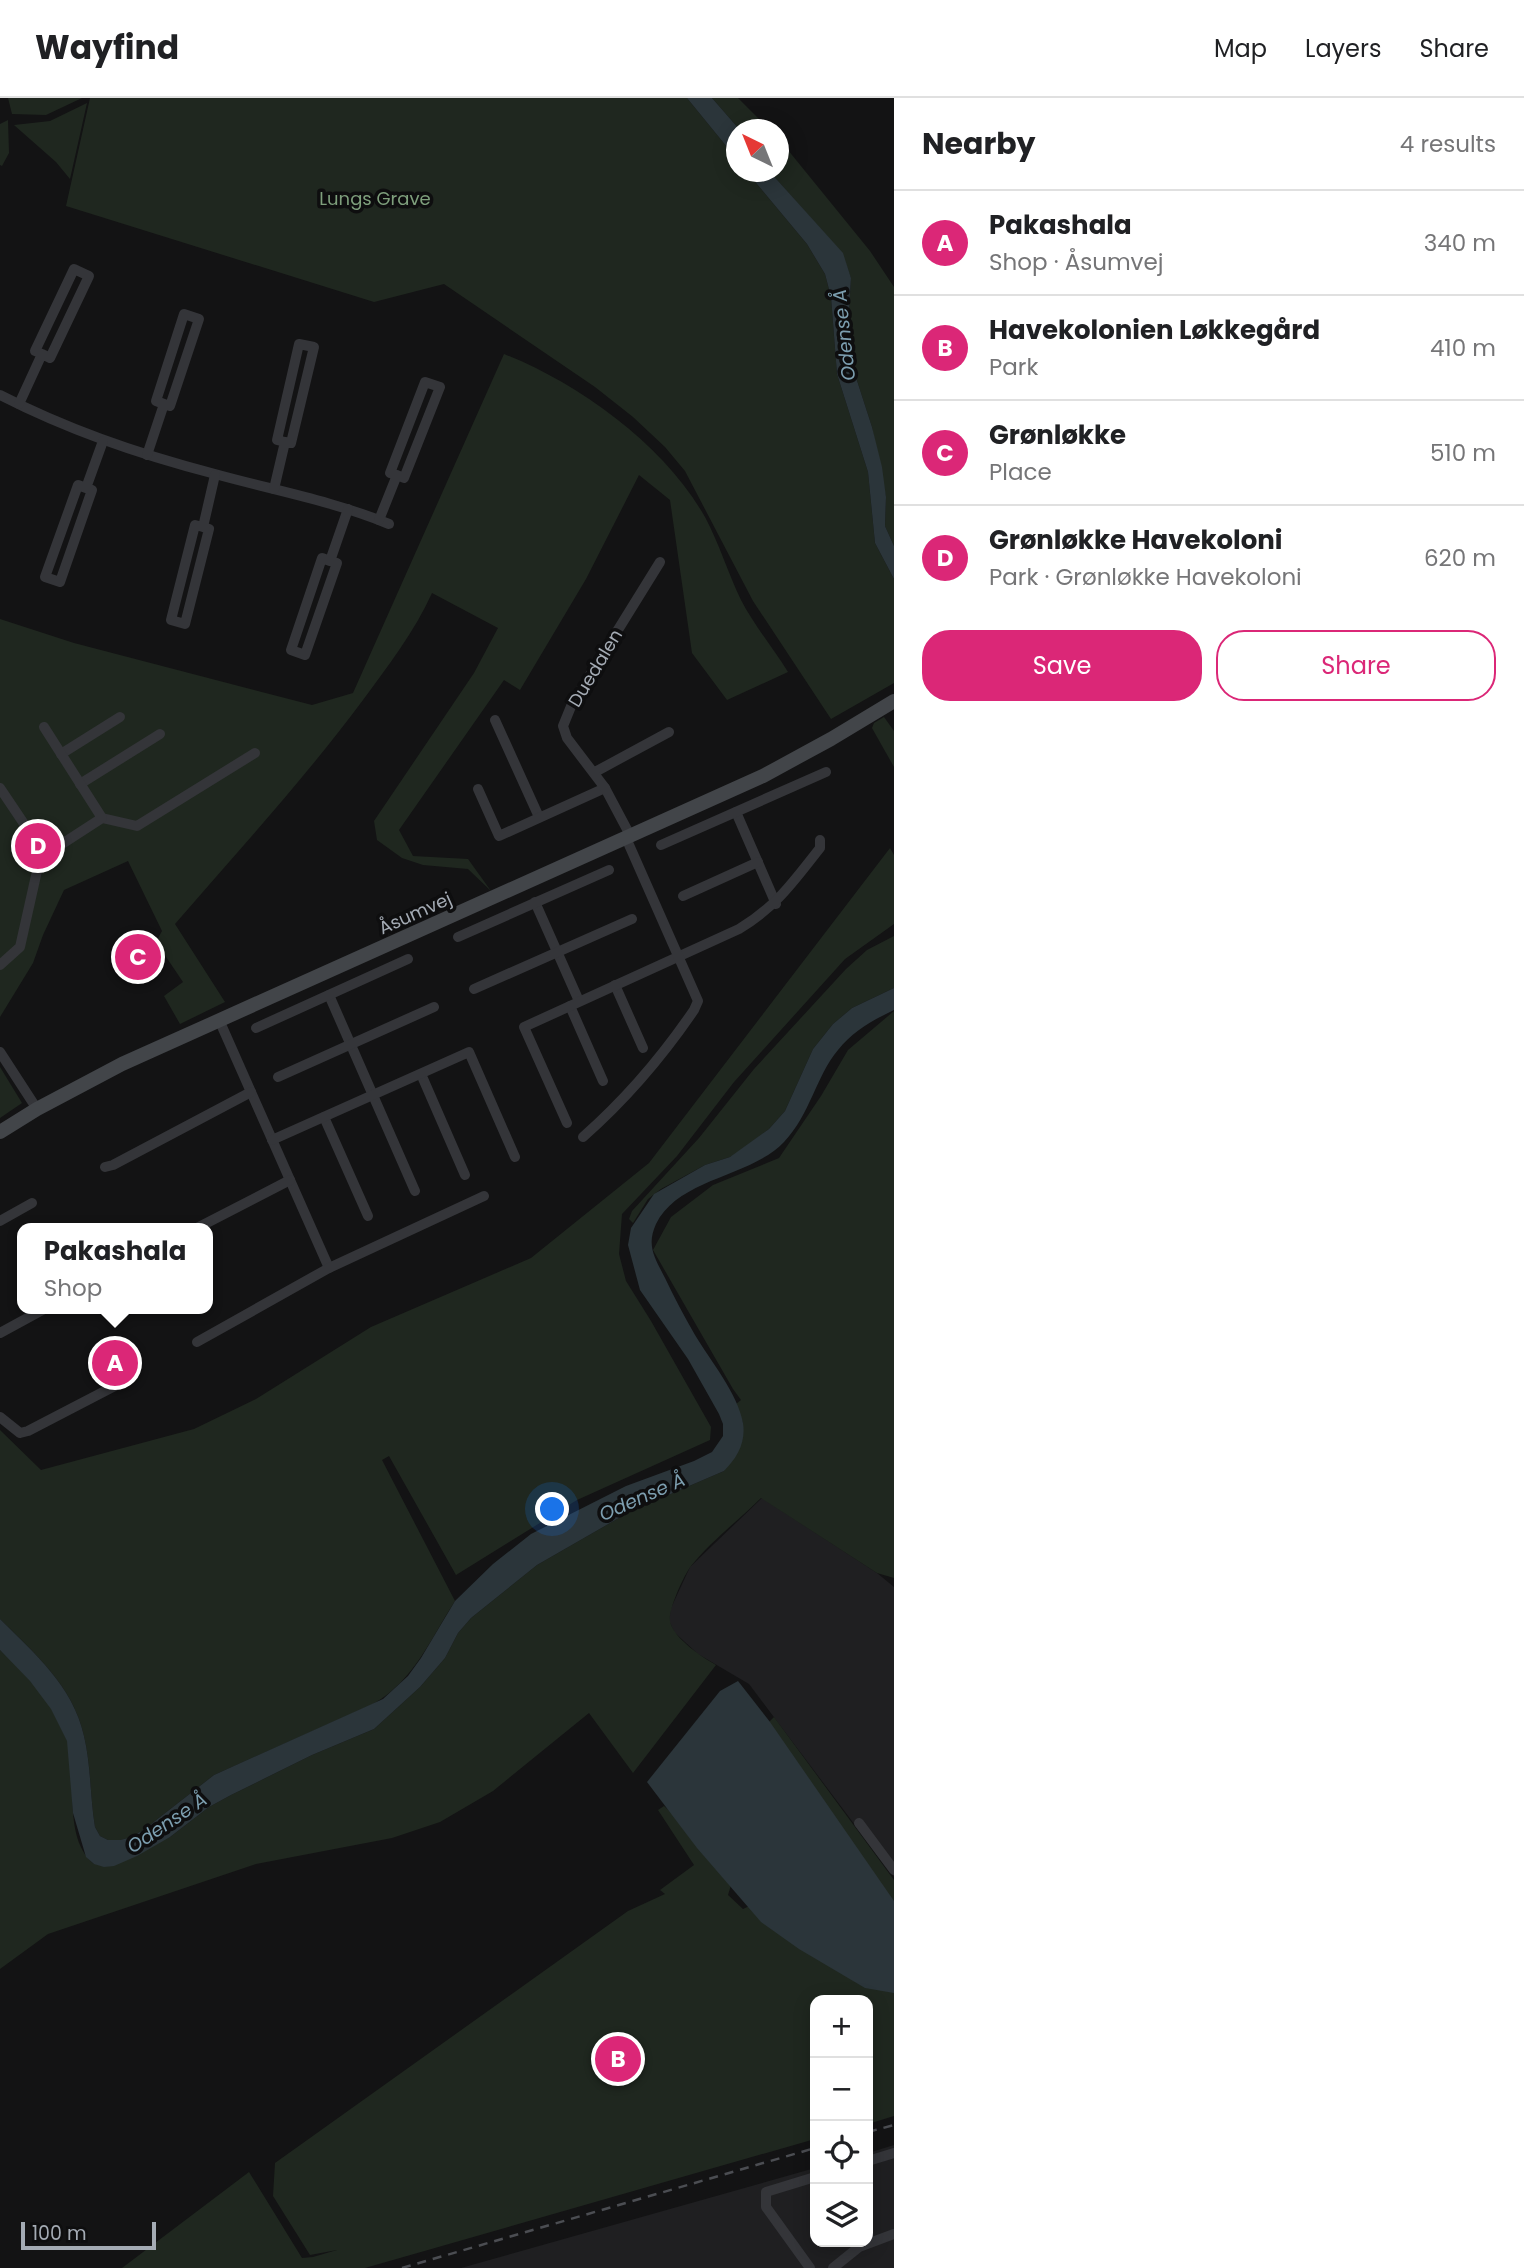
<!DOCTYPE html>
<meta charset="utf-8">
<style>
:root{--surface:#fff;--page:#f6f6f6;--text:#202124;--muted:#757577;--line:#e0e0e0;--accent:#db2777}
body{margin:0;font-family:Poppins,sans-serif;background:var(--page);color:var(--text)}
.controls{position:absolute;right:21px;bottom:21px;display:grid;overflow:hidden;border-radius:14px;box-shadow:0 4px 18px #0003}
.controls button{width:63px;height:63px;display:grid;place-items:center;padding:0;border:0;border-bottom:2px solid var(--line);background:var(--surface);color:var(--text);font:35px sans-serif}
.compass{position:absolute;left:726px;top:21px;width:63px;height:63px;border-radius:50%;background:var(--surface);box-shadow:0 4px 18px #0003;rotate:317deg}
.scale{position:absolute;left:21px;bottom:18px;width:135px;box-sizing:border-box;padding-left:7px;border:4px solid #a4abb4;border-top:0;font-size:19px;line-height:24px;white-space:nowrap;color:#a4abb4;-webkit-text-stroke:5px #0e0e0f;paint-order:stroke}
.you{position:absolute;left:553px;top:1412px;width:24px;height:24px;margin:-18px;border:5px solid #fff;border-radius:50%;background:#1a73e8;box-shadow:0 0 0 10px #1a73e833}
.badge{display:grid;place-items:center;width:46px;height:46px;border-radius:50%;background:var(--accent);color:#fff;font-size:23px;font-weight:700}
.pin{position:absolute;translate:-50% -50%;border:4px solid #fff;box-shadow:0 2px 7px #0006}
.popup{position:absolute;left:17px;top:1125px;width:196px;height:91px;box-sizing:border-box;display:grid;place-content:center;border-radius:14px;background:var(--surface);filter:drop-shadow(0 2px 5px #0005);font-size:23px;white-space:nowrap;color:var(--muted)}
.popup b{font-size:26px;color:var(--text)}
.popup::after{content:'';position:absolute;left:50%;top:100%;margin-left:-14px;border:14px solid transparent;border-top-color:var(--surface)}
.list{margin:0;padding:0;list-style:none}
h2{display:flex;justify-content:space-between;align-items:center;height:91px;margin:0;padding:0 28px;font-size:30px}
h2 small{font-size:23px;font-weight:400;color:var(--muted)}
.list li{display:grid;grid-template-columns:46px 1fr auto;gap:21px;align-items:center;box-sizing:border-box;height:105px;padding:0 28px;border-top:2px solid var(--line)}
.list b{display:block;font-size:26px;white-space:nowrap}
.list p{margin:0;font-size:23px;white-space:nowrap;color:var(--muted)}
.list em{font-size:23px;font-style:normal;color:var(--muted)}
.actions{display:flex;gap:14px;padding:21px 28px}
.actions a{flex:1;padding:16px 0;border:2px solid var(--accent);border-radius:28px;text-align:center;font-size:24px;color:var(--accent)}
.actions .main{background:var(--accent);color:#fff}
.icon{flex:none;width:38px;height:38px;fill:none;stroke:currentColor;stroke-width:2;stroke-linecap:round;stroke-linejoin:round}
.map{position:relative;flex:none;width:894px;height:2170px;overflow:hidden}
header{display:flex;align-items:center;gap:42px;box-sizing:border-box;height:98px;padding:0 35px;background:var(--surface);border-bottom:2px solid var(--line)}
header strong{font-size:33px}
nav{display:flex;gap:38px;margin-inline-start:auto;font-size:24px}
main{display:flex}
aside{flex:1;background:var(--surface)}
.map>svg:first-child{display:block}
.built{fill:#1f1f21}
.green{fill:#1f271f}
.water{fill:#2b353a}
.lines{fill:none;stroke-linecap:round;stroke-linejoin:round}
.street{stroke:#343539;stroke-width:10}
.secondary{stroke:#424549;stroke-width:14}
.rail{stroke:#4b4d52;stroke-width:2.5;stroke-dasharray:9 7;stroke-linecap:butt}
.labels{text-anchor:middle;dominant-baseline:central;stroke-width:7;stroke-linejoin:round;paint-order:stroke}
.park-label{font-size:18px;fill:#7e9f7c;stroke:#0e0e0f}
.street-label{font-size:18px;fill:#a4abb4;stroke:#0e0e0f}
.water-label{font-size:19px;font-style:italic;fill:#7c9eaf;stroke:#0e0e0f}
</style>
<header>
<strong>Wayfind</strong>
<nav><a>Map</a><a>Layers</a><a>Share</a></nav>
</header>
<main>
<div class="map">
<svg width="894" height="2170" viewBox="0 0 894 2170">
<rect width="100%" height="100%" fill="#131314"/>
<g class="built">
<path d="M762 1400 877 1475 894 1489V1779L749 1586 698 1556 674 1534 669 1522 671 1510 690 1469Z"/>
<path d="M894 2047V2170H461L815 2070V2144H868V2055Z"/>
</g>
<g class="green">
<path d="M8 0H82L46 17 12 16Z"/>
<path d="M90 0H687L736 60V74H747L807 146 825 176 831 199 837 276 868 374 875 445 894 481V585L831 621 753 503 685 373 665 349 633 319 595 289 444 186 374 204 66 108Z"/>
<path d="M712 0H738L769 31H739Z"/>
<path d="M87 5 70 81 56 64 14 27 50 23Z"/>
<path d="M8 22 9 55 2 68 0 67V26Z"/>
<path d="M779 41 870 153 894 189V448L885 428 886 399 872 329 851 264 849 213 851 180 842 155 770 74H778Z"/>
<path d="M504 256C580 286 664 347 705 419 719 445 728 475 741 502 754 527 773 550 788 574L727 602 692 555 670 402 639 377 586 481 520 592 504 582 399 732 413 758 468 761 491 793 468 771 423 767 402 760 377 742 374 723 474 575 498 530 432 495C415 533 388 568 363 602 305 680 239 752 175 826L225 904 180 926 164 898 183 884 156 844 162 833 128 763 64 792 43 837 33 865 0 919V521L74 545 312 607 353 595Z"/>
<path d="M884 619 894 633V669L872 630 874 625Z"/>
<path d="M890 750 894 757V826L845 861 734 984 677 1058 622 1116 619 1156 626 1183 651 1223 711 1329 710 1342 577 1402 456 1477 389 1358 382 1362 455 1503C431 1540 414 1583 373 1606L214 1677 146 1730 132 1739 120 1742H108L100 1738 95 1729C90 1699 91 1667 84 1638 73 1588 35 1556 0 1521V1332L41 1372 194 1331 256 1301 371 1229 531 1160 649 1065Z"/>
<path d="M894 838V890L852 910 833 926 813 951 785 1013 769 1031 733 1058 705 1067 661 1091 648 1101 633 1125 629 1121 632 1113 699 1040 754 971 846 871 867 852Z"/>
<path d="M894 913V1480L877 1475 761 1400C739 1422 711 1443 691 1468 684 1477 668 1512 670 1523 673 1540 702 1559 716 1567L633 1675 589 1615 493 1693 440 1724 392 1740 256 1766 48 1836 0 1871V1552C26 1576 56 1608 67 1642 79 1678 61 1739 94 1766L170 1739 209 1709 231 1697 312 1657 374 1631 420 1589 445 1560 458 1535 471 1520 537 1467 631 1413 724 1373 743 1325 736 1306 741 1302 733 1291 653 1152 671 1119 713 1087 779 1060 821 998 848 952Z"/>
<path d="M0 969 22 1005 0 1020Z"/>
<path d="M774 1619 894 1782V1818L767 1626Z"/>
<path d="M664 1708 735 1774 728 1797 743 1811 762 1802 894 1868V2018L868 2026V1902H815V2041L365 2170H122L249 2074 302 2160 313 2159 337 2152 310 2157 273 2098 275 2065 628 1813 665 1796 660 1792 694 1767 658 1712Z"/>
</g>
<g class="water">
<path d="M687 0H712L739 31 736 32V60Z"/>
<path d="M747 74H770L843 155 851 180 849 213 851 264 872 329 882 369 886 399 885 428 894 448V481L875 445 868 374 837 276 831 199 825 176 807 146Z"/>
<path d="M894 890V912C873 922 853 933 838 952 816 978 810 1017 784 1044 751 1079 678 1080 656 1126 646 1148 655 1160 665 1180 674 1199 684 1218 695 1237 710 1262 738 1296 743 1325 746 1345 737 1360 724 1373L631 1413 537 1467 471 1520 458 1535 445 1560 420 1589 374 1631 312 1657 231 1697 209 1709 170 1739 137 1758 114 1768 104 1769 94 1766 86 1759 73 1715 67 1643 51 1611 30 1583 0 1552V1521C35 1556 73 1588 84 1638 91 1667 90 1699 95 1729L100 1738 108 1742H120L132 1739 146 1730 214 1677 383 1601 408 1578 421 1560 455 1503 493 1466 531 1436 626 1388 694 1363 712 1354 723 1338V1326L719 1316 688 1261 640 1192 628 1147 631 1130 654 1096 705 1067 730 1059 769 1031 785 1013 813 951 833 926 852 910Z"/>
<path d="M738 1583 770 1624 894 1803V1895L865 1890 799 1851 761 1824 697 1750 647 1684 720 1593Z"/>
</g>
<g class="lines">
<g class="street">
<path d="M0 297C68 332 141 357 215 376 273 392 333 403 389 426"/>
<path d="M19 306 42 256 50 260 89 178 74 171 35 253 42 256"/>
<path d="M147 357 164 306 170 308 199 221 184 216 156 303 164 306"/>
<path d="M86 390 92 392 60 484 45 479 78 387 86 390 103 343"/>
<path d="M274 391 285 344 291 345 314 249 299 246 277 342 285 344"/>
<path d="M379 422 397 377 404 380 440 289 425 284 390 375 397 377"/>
<path d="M203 429 209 431 185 526 171 522 195 427 203 429 215 377"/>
<path d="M330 463 337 465 305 557 291 552 322 460 330 463 348 411"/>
<path d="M495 622 539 719"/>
<path d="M61 656 120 619"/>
<path d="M595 674 669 634"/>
<path d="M80 686 160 636"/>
<path d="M0 690 45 757"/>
<path d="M478 691 499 738 605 690"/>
<path d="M736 714 776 806"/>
<path d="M102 720 137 728 255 655"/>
<path d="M631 739 605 690 567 640 563 628 572 606 660 464"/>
<path d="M661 747 826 674"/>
<path d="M683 798 758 764"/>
<path d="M535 804 579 903"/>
<path d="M458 839 609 772"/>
<path d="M0 867 20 849 37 773 45 757 102 720 44 629"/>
<path d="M615 887 643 950"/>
<path d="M474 891 632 821"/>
<path d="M329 897 415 1093"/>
<path d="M570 908 603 983"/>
<path d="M220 924 329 1170"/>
<path d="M256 930 408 861"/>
<path d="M0 954 37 1011"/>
<path d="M421 976 465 1077"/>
<path d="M278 979 434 909"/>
<path d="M324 1019 368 1118"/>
<path d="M567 1025 524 929 739 831C777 808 793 784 820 750V742"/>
<path d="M583 1039C626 1001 662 959 694 912L698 903 626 740"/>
<path d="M272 1042 469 954 515 1059"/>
<path d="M105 1069 113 1067 251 994"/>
<path d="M0 1123 32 1105"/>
<path d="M197 1130 290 1082"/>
<path d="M0 1235 44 1211"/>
<path d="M197 1244 329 1170 484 1098"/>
<path d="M0 1319 20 1335 28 1333 132 1279"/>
<path d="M859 1725 894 1772"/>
<path d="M868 2063 894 2055"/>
<path d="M810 2170 766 2109V2094L815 2079"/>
<path d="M833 2170 859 2149 894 2136"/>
</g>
<path class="secondary" d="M0 1034 37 1011 122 966 763 678 831 641 894 603"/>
<g class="rail">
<path d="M868 2034 894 2027"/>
<path d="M402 2170 815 2050"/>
</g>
</g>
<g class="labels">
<g class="park-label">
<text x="375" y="100">Lungs Grave</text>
</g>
<g class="street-label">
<text transform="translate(595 570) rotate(-59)">Duedalen</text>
<text transform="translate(415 815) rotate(-24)">Åsumvej</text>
</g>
<g class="water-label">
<text transform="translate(844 237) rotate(-96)">Odense Å</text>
<text transform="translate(642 1399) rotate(-24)">Odense Å</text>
<text transform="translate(167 1725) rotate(-34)">Odense Å</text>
</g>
</g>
</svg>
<div class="controls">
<button>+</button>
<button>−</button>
<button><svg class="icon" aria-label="locate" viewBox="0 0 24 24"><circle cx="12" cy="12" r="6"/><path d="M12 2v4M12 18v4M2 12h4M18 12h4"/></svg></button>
<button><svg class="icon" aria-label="layers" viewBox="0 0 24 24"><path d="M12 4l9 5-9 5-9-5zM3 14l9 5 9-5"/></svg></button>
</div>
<svg class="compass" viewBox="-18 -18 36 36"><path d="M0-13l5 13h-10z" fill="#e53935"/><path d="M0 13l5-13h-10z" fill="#757577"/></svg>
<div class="scale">100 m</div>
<div class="you"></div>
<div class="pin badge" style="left:115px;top:1265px">A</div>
<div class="popup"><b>Pakashala</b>Shop</div>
<div class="pin badge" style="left:618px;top:1961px">B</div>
<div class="pin badge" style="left:138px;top:859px">C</div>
<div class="pin badge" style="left:38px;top:748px">D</div>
</div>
<aside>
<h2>Nearby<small>4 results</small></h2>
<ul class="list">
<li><span class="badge">A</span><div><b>Pakashala</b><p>Shop · Åsumvej</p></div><em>340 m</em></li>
<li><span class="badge">B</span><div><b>Havekolonien Løkkegård</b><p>Park</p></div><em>410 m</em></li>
<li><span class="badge">C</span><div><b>Grønløkke</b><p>Place</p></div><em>510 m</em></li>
<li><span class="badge">D</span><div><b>Grønløkke Havekoloni</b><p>Park · Grønløkke Havekoloni</p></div><em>620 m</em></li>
</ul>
<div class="actions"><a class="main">Save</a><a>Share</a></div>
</aside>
</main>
